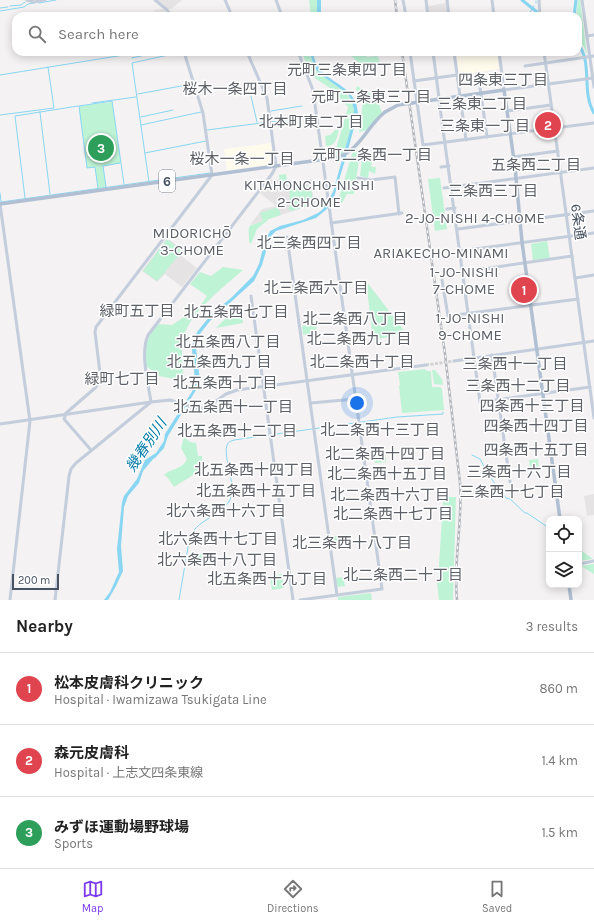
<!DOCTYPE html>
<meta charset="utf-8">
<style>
:root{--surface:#fff;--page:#f2f2f2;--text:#222;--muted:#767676;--line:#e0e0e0;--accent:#7c3aed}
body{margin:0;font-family:Karla,"Noto Sans JP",sans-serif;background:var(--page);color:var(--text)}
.controls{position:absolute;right:12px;bottom:12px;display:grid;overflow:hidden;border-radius:8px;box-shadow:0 2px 10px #0003}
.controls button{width:36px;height:36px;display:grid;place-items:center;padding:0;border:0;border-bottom:1px solid var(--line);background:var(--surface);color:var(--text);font:20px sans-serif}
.scale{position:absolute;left:12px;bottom:10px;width:47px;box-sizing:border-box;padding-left:4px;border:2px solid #485361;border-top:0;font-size:11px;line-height:14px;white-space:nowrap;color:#485361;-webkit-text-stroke:3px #fff;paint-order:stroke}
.you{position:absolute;left:357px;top:403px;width:14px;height:14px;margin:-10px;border:3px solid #fff;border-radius:50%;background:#1a73e8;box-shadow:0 0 0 6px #1a73e833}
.badge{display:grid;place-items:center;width:26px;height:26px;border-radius:50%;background:var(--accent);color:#fff;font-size:13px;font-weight:700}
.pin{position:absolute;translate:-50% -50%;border:2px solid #fff;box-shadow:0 1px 4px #0006}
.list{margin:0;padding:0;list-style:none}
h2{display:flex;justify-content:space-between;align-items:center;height:52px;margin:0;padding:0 16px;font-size:17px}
h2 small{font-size:13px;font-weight:400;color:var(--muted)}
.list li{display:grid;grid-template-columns:26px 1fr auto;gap:12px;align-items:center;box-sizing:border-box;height:72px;padding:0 16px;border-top:1px solid var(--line)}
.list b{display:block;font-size:15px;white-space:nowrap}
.list p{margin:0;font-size:13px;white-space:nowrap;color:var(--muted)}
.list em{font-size:13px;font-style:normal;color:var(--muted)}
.icon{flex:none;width:22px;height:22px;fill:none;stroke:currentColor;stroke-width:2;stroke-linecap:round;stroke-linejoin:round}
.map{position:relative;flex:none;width:594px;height:600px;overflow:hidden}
.search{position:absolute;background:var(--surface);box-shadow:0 2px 10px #0003;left:12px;right:12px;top:12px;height:44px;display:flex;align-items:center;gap:10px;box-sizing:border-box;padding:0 14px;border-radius:12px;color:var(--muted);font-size:15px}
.sheet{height:268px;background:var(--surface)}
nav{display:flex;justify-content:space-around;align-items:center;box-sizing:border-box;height:56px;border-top:1px solid var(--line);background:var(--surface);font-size:11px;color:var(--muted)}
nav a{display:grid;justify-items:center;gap:2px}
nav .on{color:var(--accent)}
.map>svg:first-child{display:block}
.commercial{fill:#fefaec}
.education{fill:#e5e3e4}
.green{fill:#bff3d6}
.water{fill:#89d6f3}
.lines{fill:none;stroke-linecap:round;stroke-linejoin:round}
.stream{stroke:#89d6f3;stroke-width:1}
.river{stroke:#89d6f3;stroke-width:3}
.secondary-tunnel{stroke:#d2d2d5;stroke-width:3;stroke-dasharray:3 1.5;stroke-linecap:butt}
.secondary{stroke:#c3cddb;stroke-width:3}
.primary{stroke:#b0bfd2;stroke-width:3.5}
.rail-casing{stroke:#b3b6bc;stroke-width:2.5}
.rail{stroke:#fff;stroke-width:1;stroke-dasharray:3;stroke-linecap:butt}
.primary-bridge{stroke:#b0bfd2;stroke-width:3.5}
.labels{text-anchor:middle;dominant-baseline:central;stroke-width:3;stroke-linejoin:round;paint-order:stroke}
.shield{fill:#fff;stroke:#7f8790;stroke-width:1}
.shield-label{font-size:13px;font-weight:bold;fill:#485361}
.street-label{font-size:14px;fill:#485361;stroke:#fff}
.neighbourhood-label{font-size:15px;fill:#5d6167;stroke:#fff}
.water-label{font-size:15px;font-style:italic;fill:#047ba9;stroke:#fff}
</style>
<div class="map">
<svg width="594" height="600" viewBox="0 0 594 600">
<rect width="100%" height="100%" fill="#f4f2f2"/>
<g class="commercial">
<path d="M465 52H497L499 69 459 75 456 53Z"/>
<path d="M271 143 274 164 227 170 224 149Z"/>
</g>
<g class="education">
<path d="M157 0H182L171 9H168Z"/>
<path d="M446 3 448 16H430L428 6Z"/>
<path d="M164 9 166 14 164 16H155L154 10Z"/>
<path d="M270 179 272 180 280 179 281 185 313 179 314 188 312 189 313 196 315 197V204L250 225 262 209 276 206 260 193Z"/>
<path d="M167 238 183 250 180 255 197 268 182 287 165 274 157 282 142 271Z"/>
<path d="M594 494V515L587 516 584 496Z"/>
</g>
<g class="green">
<path d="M309 0H317V16H311Z"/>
<path d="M578 0H580L587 55 584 47 578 40V16H576Z"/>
<path d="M302 52H310V55L320 74 345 91 352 102 355 113 344 153 334 156 348 107 333 90 310 75Z"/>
<path d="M347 52H362L367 57 377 56 380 61 376 64 362 66Z"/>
<path d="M357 86C372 94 377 96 382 113L367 130 359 132 363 103 356 89Z"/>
<path d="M112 102 121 163 103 166 106 187 98 188 95 167 87 168 79 106Z"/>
<path d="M339 129C337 138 336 146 326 146L325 136 330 135 335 130Z"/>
<path d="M355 149 358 151 359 160 354 194H347L342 203 338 201 353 151Z"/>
<path d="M362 159 372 160 371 167H376L375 174 369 171 368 178 360 176Z"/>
<path d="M286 174 288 184 280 185 279 175Z"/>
<path d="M440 178 447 229 435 231 428 179Z"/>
<path d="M310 186 314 204 291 211 288 209 292 203 290 202 289 189Z"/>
<path d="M278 207 281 215 266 220H268L257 229 251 244 249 242C249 224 245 227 263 221L260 213Z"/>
<path d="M167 239 182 251 162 276H161L157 281 143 271Z"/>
<path d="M547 241 550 258 533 260 531 244Z"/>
<path d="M223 267 243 270C225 286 193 310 185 333 180 345 183 368 184 381L159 376 146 366C144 345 145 341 157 324L172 325 200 306 207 296 190 284 200 272 211 276Z"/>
<path d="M366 281 406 333 373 340Z"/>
<path d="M239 305 240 310H242L243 323 216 328Z"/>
<path d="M316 324 317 333 303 335 302 326Z"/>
<path d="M425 369 427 371H431L432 387H440L442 389 444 410 402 413 399 386 400 385 398 372Z"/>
<path d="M432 370H435L442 379 443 385 434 384Z"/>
<path d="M184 437 190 442 196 443 198 456H202C204 472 186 479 174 487L167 477 164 475C171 468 182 470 187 459L181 448Z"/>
<path d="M385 454 386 462 375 463 374 456Z"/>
<path d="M538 459 539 468 530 470 529 460Z"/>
<path d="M447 497H456L453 600H439L437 583 438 581 443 501Z"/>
<path d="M349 534 350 542 331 545 330 537Z"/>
<path d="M579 549 593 559 579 561Z"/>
<path d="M214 552 216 560 198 563 197 555Z"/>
<path d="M594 564V574L581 566Z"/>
<path d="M282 574 284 588 272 590 270 576Z"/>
<path d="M343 577 345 586 337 587 336 578Z"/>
<path d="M371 593 372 600H338V597Z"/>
</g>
<g class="water">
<rect x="317" y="0" width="4" height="16"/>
<path d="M310 52H313C316 74 334 79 349 92L356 102 358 113 348 150 334 197 327 209 316 218 276 231 270 237 262 265 254 281 210 321 199 335 196 348 200 380 196 390 168 436 164 448 155 458H154L143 471 139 483 128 496 124 507 121 546 123 571 116 586 108 600H104L110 592 119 572 117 549 122 502 124 496 137 479 145 460 156 453 164 441 165 434 193 390 195 380 192 350 193 343 197 332 210 316 212 315 214 312 231 298 253 276 259 264 264 244 270 231 280 226 303 220 318 213 322 210 333 192 352 124 354 110 352 102 348 94 320 74 314 67Z"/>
</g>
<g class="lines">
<g class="stream">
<path d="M536 1V3"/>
<path d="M39 3 56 0"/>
<path d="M10 6 21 5 25 2"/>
<path d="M0 8 8 7"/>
<path d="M0 11 24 7 28 4 34 3"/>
<path d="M530 12 534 6"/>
<path d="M129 52H130"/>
<path d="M132 58 159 52"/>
<path d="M309 67 314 64"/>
<path d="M0 75 130 54 133 52"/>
<path d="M250 92 257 122"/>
<path d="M138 94 192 84"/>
<path d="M92 103 136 97"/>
<path d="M271 111 302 106"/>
<path d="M40 112 50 194"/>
<path d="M0 115 54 108 48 67"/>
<path d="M141 117 173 110"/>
<path d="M272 122 307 117"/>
<path d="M141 125 201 112"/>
<path d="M207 130 269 122"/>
<path d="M145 153 206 141"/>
<path d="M149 182 132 63 182 52"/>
<path d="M106 187 103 166 120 163"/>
<path d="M98 188 95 167 87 168 79 106 112 101 124 184"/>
<path d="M0 193 1 202 210 173"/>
<path d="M25 198 15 116 78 106"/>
<path d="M472 455 480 459 490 477 506 498 510 499 525 513H527L549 528"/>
<path d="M179 600 189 541C193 518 227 517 232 494 234 482 223 454 227 445 228 442 231 441 234 440L397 417 443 414V412"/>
</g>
<g class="river">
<path d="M522 0 542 16"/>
<path d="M574 16 576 0"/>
<path d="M578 44C593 62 581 92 594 113"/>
</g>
<path class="secondary-tunnel" d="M426 365 454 361"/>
<g class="secondary">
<path d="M27 0 34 2 45 0"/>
<path d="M155 0 166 9 172 16"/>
<path d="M225 0 232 16"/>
<path d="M276 0 282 16"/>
<path d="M403 0 406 16"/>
<path d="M426 0 428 16"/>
<path d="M447 0 449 16"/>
<path d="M492 0 494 16"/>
<path d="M539 0 540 16"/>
<path d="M582 0 594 87"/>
<path d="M587 36 594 35"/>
<path d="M298 52 313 90 382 589 300 600"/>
<path d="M410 52 423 145 594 123"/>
<path d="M433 52 439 98"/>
<path d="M454 52 466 140"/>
<path d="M499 52 504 90 593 78"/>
<path d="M544 52 594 418"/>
<path d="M525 66 594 56"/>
<path d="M478 73 487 137"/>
<path d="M414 81 457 75"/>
<path d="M439 100 480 402 590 387"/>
<path d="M507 111 551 105"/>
<path d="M513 157 558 151"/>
<path d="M441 167 449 166"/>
<path d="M358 178 371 180 395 177 399 214"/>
<path d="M444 188 594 168"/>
<path d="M0 204 30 421 10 600"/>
<path d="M447 209 455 208"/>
<path d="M331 223 402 213"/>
<path d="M458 229 594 211"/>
<path d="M287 237 337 595"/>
<path d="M460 251 594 233"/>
<path d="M455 273 572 256"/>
<path d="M575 278 594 275"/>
<path d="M442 280 448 316 578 299"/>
<path d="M251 296 293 600"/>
<path d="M492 355 510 482"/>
<path d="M454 361 594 341"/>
<path d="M311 403 355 399"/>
<path d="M0 424 151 402C148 382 140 353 148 335L272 174 276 166 267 98 247 52"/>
<path d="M91 450 64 419 65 417V414L95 388 101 381 95 332 96 327 212 175 203 113 184 52"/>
<path d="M579 564 594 561"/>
<path d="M55 600 69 476 71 469 76 463 151 402 170 400 195 408H202L209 406 226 394 237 390 426 365"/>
</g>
<g class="primary">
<path d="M426 101 504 90 515 167 522 242 560 519"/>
<path d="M0 204 334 158C360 152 366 127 385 112"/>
<path d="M569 585 571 600"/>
</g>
<defs>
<g id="rail">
<path d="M395 0 397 16"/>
<path d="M402 52 445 354 460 483C463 522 453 561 457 600"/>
</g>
</defs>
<use href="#rail" class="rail-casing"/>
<use href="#rail" class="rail"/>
<path class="primary-bridge" d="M385 112 398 105 426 101"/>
</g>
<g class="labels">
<rect class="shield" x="159" y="170" width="16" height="22" rx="3"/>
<g class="shield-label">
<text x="167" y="181">6</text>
</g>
<g class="street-label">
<text transform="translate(578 222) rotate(82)">6条通</text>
</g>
<g class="neighbourhood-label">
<text x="347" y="70">元町三条東四丁目</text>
<text x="503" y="80">四条東三丁目</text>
<text x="235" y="89">桜木一条四丁目</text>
<text x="371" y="97">元町二条東三丁目</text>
<text x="482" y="104">三条東二丁目</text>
<text x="311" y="122">北本町東二丁目</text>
<text x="485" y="126">三条東一丁目</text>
<text x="372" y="155">元町二条西一丁目</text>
<text x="242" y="159">桜木一条一丁目</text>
<text x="536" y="165">五条西二丁目</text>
<text x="309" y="185">KITAHONCHO-NISHI<tspan x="309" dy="17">2-CHOME</tspan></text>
<text x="493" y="191">三条西三丁目</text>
<text x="475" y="218">2-JO-NISHI 4-CHOME</text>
<text x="192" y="233">MIDORICHŌ<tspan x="192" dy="17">3-CHOME</tspan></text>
<text x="309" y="243">北三条西四丁目</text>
<text x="441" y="253">ARIAKECHO-MINAMI</text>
<text x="464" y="272">1-JO-NISHI<tspan x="464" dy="17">7-CHOME</tspan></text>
<text x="316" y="288">北三条西六丁目</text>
<text x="137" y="311">緑町五丁目</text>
<text x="236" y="312">北五条西七丁目</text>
<text x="470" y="318">1-JO-NISHI<tspan x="470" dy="17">9-CHOME</tspan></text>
<text x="355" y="319">北二条西八丁目</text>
<text x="359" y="339">北二条西九丁目</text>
<text x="228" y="342">北五条西八丁目</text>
<text x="219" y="362">北五条西九丁目</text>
<text x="362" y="362">北二条西十丁目</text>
<text x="515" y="364">三条西十一丁目</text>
<text x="122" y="379">緑町七丁目</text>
<text x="225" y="383">北五条西十丁目</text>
<text x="518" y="386">三条西十二丁目</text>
<text x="532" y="406">四条西十三丁目</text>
<text x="233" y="407">北五条西十一丁目</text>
<text x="536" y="426">四条西十四丁目</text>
<text x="380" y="430">北二条西十三丁目</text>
<text x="237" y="431">北五条西十二丁目</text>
<text x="536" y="450">四条西十五丁目</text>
<text x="385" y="454">北二条西十四丁目</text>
<text x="254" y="470">北五条西十四丁目</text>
<text x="519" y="472">三条西十六丁目</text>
<text x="387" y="474">北二条西十五丁目</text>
<text x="256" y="491">北五条西十五丁目</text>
<text x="512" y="492">三条西十七丁目</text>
<text x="390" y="495">北二条西十六丁目</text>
<text x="226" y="511">北六条西十六丁目</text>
<text x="393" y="514">北二条西十七丁目</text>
<text x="218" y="539">北六条西十七丁目</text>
<text x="352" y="543">北三条西十八丁目</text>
<text x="217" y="560">北六条西十八丁目</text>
<text x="403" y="575">北二条西二十丁目</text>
<text x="267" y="579">北五条西十九丁目</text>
</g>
<g class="water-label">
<text transform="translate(146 445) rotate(-56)">幾春別川</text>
</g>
</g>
</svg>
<div class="controls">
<button><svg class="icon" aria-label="locate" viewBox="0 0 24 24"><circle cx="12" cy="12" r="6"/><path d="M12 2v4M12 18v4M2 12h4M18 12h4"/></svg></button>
<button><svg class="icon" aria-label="layers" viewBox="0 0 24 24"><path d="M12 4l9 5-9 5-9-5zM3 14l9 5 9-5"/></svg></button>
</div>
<div class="scale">200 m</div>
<div class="you"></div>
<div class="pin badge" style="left:524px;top:290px;background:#e0444e">1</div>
<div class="pin badge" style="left:548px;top:125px;background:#e0444e">2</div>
<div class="pin badge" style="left:101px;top:148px;background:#2e9e5b">3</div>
<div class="search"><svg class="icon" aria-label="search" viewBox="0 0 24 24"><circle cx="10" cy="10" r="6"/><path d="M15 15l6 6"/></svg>Search here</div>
</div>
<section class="sheet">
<h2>Nearby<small>3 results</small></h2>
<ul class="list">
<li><span class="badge" style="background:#e0444e">1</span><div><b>松本皮膚科クリニック</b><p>Hospital · Iwamizawa Tsukigata Line</p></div><em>860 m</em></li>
<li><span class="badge" style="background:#e0444e">2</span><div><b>森元皮膚科</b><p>Hospital · 上志文四条東線</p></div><em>1.4 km</em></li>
<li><span class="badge" style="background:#2e9e5b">3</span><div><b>みずほ運動場野球場</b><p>Sports</p></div><em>1.5 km</em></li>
</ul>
</section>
<nav>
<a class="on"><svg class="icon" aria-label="map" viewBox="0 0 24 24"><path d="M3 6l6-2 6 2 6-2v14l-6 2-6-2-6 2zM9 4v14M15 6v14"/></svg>Map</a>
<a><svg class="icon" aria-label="directions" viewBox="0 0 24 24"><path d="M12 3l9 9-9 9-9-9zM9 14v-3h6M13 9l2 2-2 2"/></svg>Directions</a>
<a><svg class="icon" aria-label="saved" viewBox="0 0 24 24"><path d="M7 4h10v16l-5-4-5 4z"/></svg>Saved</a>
</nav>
